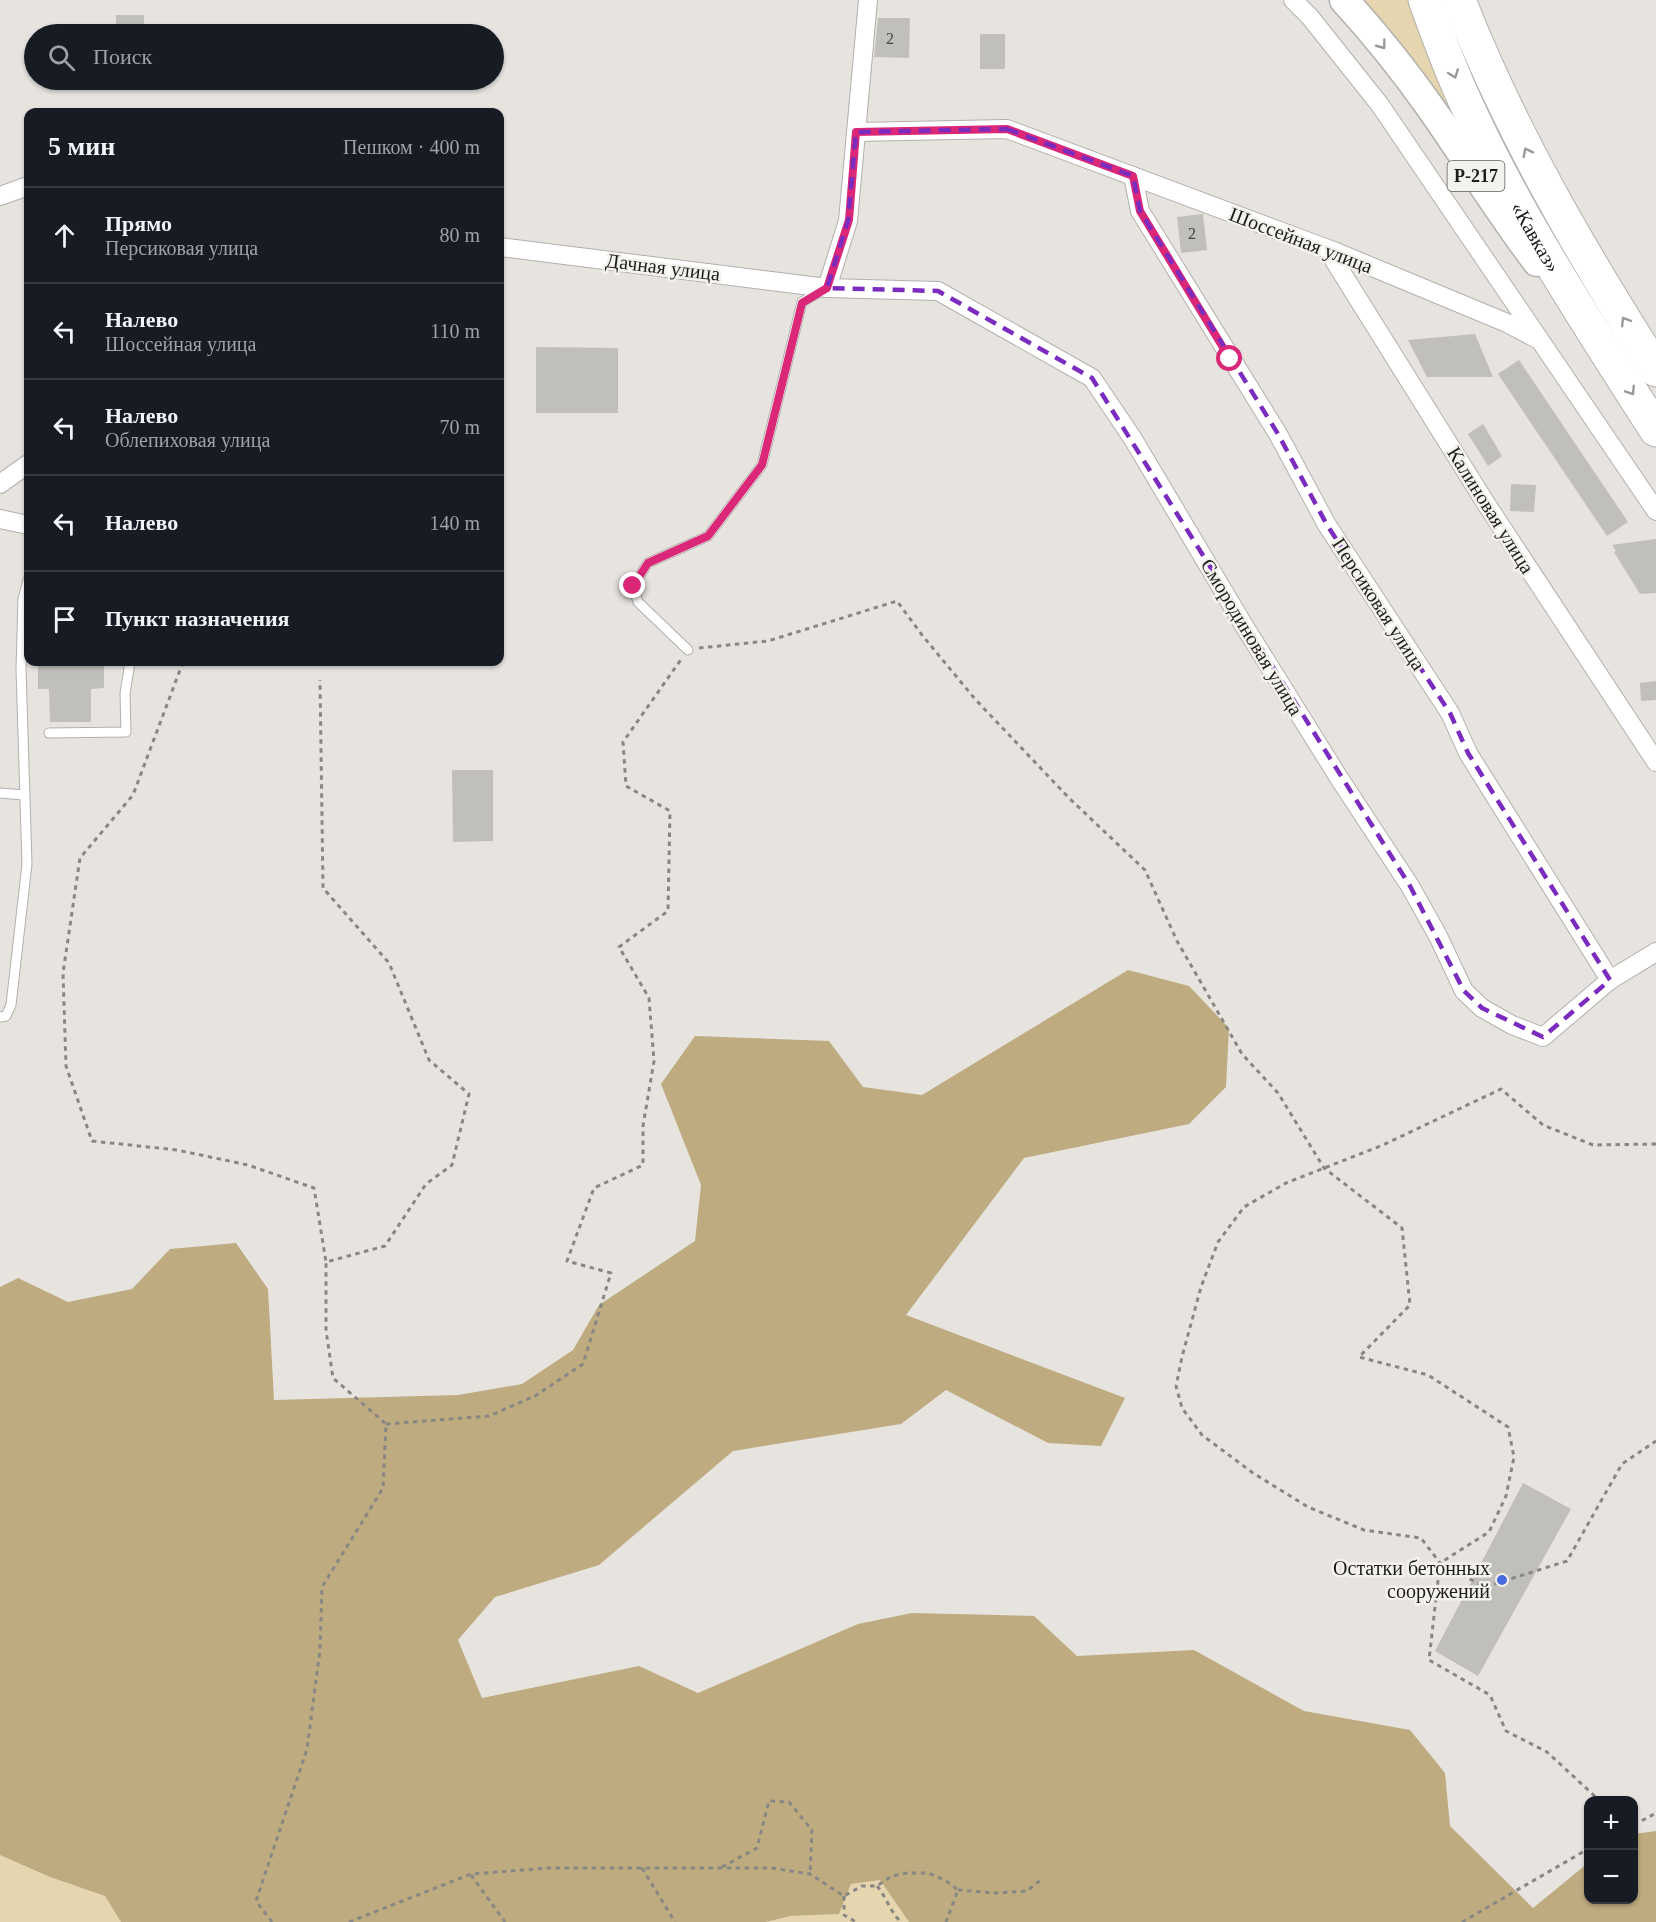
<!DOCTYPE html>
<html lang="ru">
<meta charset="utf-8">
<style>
:root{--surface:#171b24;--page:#20242c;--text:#f1f3f6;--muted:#9ea1a6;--line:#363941}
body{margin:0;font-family:"Times New Roman",serif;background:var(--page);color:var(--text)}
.controls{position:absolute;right:18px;bottom:18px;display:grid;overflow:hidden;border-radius:12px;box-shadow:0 2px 4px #0004}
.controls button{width:54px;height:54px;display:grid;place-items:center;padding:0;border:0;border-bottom:2px solid var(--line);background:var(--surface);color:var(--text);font:30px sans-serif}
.stop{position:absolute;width:18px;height:18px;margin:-14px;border:4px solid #db2777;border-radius:50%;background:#fff}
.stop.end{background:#db2777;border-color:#fff;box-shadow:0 2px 6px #0008}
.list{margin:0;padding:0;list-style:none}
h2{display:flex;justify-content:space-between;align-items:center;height:78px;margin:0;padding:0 24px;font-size:26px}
h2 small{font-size:20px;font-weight:400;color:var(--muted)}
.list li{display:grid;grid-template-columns:39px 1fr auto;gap:18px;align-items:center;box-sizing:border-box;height:96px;padding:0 24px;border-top:2px solid var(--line)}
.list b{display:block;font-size:22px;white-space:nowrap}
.list p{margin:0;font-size:20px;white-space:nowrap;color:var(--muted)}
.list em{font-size:20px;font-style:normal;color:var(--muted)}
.icon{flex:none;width:33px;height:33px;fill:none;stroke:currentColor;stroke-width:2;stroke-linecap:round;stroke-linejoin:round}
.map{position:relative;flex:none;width:1656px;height:1922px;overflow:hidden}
.search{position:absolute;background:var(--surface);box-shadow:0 2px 4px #0004;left:24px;top:24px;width:480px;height:66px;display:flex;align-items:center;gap:15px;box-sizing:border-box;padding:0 21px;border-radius:33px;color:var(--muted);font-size:22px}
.panel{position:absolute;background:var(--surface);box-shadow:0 2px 4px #0004;left:24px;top:108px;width:480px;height:558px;border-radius:12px}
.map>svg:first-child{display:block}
.green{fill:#e6d6af}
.forest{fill:#beab7f}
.building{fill:#c1bfba}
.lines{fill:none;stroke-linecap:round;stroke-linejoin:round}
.lane-casing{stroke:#b2b0ac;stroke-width:11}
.street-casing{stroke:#b2b0ac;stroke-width:20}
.primary-casing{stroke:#b2b0ac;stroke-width:31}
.highway-casing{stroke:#b2b0ac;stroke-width:35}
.path{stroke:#898784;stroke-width:3;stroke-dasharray:4.5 4.5;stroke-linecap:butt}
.lane{stroke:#fff;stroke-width:9}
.street{stroke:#fff;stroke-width:18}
.primary{stroke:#fff;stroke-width:28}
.highway{stroke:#fff;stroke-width:33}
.oneway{stroke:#9a9999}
.route{stroke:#db2777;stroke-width:8}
.marked{fill:none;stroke:#7b2cbf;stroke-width:4.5;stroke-dasharray:12 8;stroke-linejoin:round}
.poi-dot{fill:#496ade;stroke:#f4f2ed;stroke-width:2}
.labels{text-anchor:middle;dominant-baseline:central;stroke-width:5;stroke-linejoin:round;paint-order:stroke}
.number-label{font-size:16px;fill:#474644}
.shield{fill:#f4f2ed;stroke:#5e5d5b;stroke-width:1.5}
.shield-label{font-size:18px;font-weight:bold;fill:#1e1d1c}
.street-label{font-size:20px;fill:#1e1d1c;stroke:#f4f2ed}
.poi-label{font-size:20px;fill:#1e1d1c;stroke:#f4f2ed;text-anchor:end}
</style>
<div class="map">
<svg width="1656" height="1922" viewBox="0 0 1656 1922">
<rect width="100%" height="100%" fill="#e7e4e0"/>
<g class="green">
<path d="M1357 0H1410L1463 131Z"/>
<path d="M0 1855 50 1877 105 1896 121 1922H0Z"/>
<path d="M880 1880 909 1922H766L790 1916 839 1914 851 1884Z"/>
</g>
<path class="forest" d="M1128 970 1189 986 1229 1028 1226 1087 1189 1124 1024 1158 906 1315 1125 1398 1101 1446 1048 1443 946 1390 901 1424 733 1451 599 1565 495 1597 458 1640 482 1698 639 1666 698 1693 858 1624 912 1613 1034 1616 1077 1656 1194 1650 1304 1711 1410 1730 1445 1773 1450 1826 1533 1908 1588 1863V1900H1634V1834L1656 1831V1922H909L880 1880 851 1884 839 1914 790 1916 766 1922H121L105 1896 50 1877 0 1855V1287L18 1278 68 1302 132 1289 170 1249 236 1243 268 1289 274 1400 458 1395 522 1384 573 1350 599 1305 695 1241 701 1185 661 1084 695 1036 829 1041 863 1087 922 1095Z"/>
<g class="building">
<rect x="116" y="15" width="28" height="19"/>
<path d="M878 18H910L909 58 874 57Z"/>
<rect x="980" y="34" width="25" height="35"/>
<path d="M1203 214 1207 250 1181 253 1177 217Z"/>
<path d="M1475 334 1493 377H1427L1408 340Z"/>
<path d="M536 347 618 348V413H536Z"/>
<path d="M1519 360 1628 522 1607 536 1498 374Z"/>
<path d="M1483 424 1502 456 1488 466 1468 434Z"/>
<path d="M1511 484 1536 485 1534 512 1510 511Z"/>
<path d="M1656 539V593L1640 594 1614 552 1616 551 1612 545Z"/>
<path d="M38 662H104V688L91 689V722H50L49 689H38Z"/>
<path d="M1656 681V700L1641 701 1640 683Z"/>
<path d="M452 770H493V841L453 842Z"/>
<path d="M1523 1483 1571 1509 1478 1676 1435 1651Z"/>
</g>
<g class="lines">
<defs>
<g id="lane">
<path d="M688 650 638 602 633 586 648 563 708 536 762 465 802 302 823 290"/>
<path d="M49 733 126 732 125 694 130 662"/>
<path d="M0 793 24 795"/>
<path d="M0 1017 6 1016 11 1005 27 864 21 669 23 599 28 580"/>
</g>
<g id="street">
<path d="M1293 0 1310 17 1380 105 1656 511"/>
<path d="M856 132 1007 129 1336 252 1507 323 1539 340"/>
<path d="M1133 176 1140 211 1278 434 1327 525 1450 713 1468 753 1610 980 1656 952"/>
<path d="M0 196 28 186"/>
<path d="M500 247 827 288 938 291 1092 378 1133 439 1243 624 1339 778 1410 886 1438 936 1464 991 1482 1008 1512 1025 1543 1037 1610 980"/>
<path d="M1336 252 1335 262 1485 502 1656 762"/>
<path d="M827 288 848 221 868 0"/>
<path d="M0 484 28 464"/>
<path d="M0 519 28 525"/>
</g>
<path id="primary" d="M1344 0C1375 34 1404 70 1430 107 1466 158 1499 212 1537 262"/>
<g id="highway">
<path id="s1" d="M1425 0C1436 30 1447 61 1460 90 1512 209 1586 321 1656 430"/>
<path d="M1459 0C1510 131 1581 252 1656 370"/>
</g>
</defs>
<use href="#lane" class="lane-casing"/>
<use href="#street" class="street-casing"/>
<use href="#primary" class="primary-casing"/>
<use href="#highway" class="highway-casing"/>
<g class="path">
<path d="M699 648 768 641 897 601 922 635 975 699 1069 798 1145 870 1177 941 1242 1054 1278 1093 1324 1168 1402 1228 1410 1305 1359 1357 1428 1375 1508 1427 1514 1457 1506 1496 1489 1532 1440 1563 1429 1660 1490 1695 1506 1731 1547 1752 1599 1800"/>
<path d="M183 662 133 795 80 858 63 973 66 1066 92 1141 177 1150 248 1165 314 1188 326 1262"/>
<path d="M1656 1144 1593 1145 1543 1125 1501 1089 1383 1145 1286 1183 1244 1207 1218 1242 1201 1287 1182 1357 1176 1386 1182 1408 1202 1435 1253 1473 1308 1507 1364 1530 1421 1538 1440 1563 1485 1587 1567 1561 1622 1464 1656 1441"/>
<path d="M386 1424 489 1416 535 1396 583 1364 611 1273 567 1261 594 1188 643 1165V1126L654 1061 649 998 619 947 668 911 670 811 626 786 623 742 682 658"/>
<path d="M1634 1825 1656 1813"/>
<path d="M722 1867 757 1848 769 1801 789 1802 812 1830 810 1874"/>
<path d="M642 1868 675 1922"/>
<path d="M471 1875 505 1922"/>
<path d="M877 1886C887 1898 890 1912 901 1922"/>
<path d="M958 1890 995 1893 1027 1891 1043 1878"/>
<path d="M844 1896V1915L856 1922"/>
<path d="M272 1922 256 1901 307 1749 320 1650 322 1587 383 1488 386 1424 333 1378 326 1330V1262L385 1246 426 1184 452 1165 469 1094 429 1060 389 963 323 888 320 680"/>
<path d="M349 1922 471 1874 549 1868H772L810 1874 844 1896 862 1886H877L892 1876 907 1873H928L945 1880 958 1890 946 1922"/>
<path d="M1462 1922 1588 1849"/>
</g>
<use href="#lane" class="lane"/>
<use href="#street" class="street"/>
<use href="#primary" class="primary"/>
<use href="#highway" class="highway"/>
</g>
<defs><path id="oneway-chevron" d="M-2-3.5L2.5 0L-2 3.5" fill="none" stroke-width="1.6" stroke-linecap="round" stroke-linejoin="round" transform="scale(1.5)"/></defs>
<g class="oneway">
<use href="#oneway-chevron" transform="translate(1382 45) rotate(53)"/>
<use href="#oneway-chevron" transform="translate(1454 74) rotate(69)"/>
<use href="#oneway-chevron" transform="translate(1527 152) rotate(-117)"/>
<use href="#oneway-chevron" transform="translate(1625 321) rotate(-122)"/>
<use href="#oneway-chevron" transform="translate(1631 391) rotate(57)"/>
</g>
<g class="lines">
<path class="route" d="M633 586 648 563 708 536 762 465 802 303 827 288 849 220 856 132 1007 129 1133 176 1140 211 1230 359"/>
</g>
<path class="marked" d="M1007 129 1133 176 1140 211 1278 434 1327 525 1450 713 1468 753 1610 980 1543 1037 1482 1008 1464 991 1410 886 1092 378 938 291 827 288 848 221 856 132Z"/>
<circle class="poi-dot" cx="1502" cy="1580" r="6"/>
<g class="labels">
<g class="number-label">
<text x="890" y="38">2</text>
<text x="1192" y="233">2</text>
</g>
<rect class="shield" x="1447.5" y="161" width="57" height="30" rx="4.5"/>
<g class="shield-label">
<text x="1476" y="176">Р-217</text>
</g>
<g class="street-label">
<text stroke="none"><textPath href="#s1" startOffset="262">«Кавказ»</textPath></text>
<text transform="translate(1301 240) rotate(21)">Шоссейная улица</text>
<text transform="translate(663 267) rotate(7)">Дачная улица</text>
<text transform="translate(1491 510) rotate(58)">Калиновая улица</text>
<text transform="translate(1379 604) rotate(57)">Персиковая улица</text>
<text transform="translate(1252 637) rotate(59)">Смородиновая улица</text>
</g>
<g class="poi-label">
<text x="1490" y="1568">Остатки бетонных<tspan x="1490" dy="23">сооружений</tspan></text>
</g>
</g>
</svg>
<div class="controls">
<button>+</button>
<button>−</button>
</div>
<div class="stop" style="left:1230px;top:359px"></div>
<div class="stop end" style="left:633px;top:586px"></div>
<div class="search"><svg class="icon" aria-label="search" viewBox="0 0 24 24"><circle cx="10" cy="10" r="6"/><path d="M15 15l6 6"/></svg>Поиск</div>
<section class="panel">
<h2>5 мин<small>Пешком · 400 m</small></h2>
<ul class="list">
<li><svg class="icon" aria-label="ahead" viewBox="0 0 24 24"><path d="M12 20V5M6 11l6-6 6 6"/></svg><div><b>Прямо</b><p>Персиковая улица</p></div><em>80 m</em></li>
<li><svg class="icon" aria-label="left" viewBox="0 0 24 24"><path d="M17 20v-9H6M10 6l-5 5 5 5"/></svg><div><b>Налево</b><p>Шоссейная улица</p></div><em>110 m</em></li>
<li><svg class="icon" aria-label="left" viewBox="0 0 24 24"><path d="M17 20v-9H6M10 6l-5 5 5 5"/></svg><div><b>Налево</b><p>Облепиховая улица</p></div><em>70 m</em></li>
<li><svg class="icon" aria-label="left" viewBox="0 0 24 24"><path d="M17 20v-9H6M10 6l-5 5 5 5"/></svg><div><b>Налево</b></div><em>140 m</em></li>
<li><svg class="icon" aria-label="arrive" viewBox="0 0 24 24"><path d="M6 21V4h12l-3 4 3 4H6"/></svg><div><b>Пункт назначения</b></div></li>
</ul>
</section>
</div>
